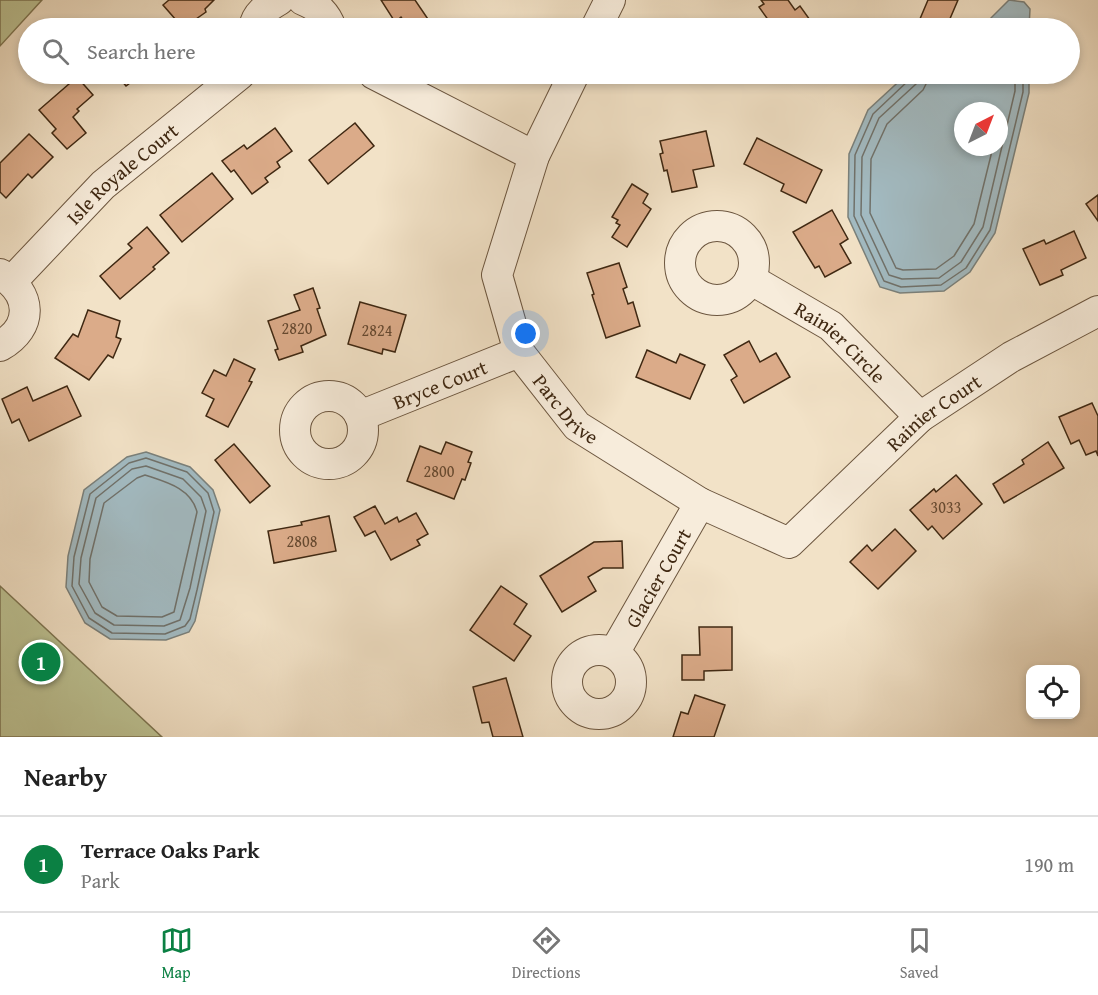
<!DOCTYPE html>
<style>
:root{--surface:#fff;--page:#f6f6f6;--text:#222;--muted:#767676;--line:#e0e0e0;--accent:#0b8043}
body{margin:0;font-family:"Gentium Book Plus",serif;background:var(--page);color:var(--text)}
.controls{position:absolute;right:18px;bottom:18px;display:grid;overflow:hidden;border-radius:12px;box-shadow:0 3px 9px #0003}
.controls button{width:54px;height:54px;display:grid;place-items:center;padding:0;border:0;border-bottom:2px solid var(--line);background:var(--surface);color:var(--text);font:30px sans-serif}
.compass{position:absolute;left:954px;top:102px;width:54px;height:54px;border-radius:50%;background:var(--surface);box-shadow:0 3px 9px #0003;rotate:42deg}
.you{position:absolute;left:526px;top:334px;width:21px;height:21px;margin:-15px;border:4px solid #fff;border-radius:50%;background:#1a73e8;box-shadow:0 0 0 9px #1a73e833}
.badge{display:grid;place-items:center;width:39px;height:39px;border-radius:50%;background:var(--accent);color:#fff;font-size:20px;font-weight:700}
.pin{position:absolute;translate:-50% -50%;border:3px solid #fff;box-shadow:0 2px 6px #0006}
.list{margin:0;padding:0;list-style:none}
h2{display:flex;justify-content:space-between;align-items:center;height:78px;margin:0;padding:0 24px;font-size:26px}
h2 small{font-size:20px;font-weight:400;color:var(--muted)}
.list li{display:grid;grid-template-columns:39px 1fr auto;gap:18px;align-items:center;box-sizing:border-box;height:96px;padding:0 24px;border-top:2px solid var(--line)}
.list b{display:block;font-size:22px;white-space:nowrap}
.list p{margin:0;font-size:20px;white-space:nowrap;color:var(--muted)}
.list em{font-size:20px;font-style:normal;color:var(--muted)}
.icon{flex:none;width:33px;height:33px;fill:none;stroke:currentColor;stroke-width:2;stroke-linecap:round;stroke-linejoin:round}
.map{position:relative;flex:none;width:1098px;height:737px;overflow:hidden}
.search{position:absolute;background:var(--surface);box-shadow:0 3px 9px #0003;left:18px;right:18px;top:18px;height:66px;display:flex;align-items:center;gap:15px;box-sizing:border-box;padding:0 21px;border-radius:33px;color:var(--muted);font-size:22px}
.sheet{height:174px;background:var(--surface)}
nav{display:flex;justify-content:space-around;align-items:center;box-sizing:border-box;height:84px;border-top:2px solid var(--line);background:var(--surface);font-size:16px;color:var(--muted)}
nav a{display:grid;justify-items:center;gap:3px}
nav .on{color:var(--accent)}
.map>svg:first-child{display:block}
.green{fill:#bdc394;stroke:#7e7653;stroke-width:1.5}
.water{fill:#a2bac1;stroke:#7a807b;stroke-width:1.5;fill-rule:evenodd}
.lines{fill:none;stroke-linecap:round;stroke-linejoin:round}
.shore{stroke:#70716a;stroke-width:1.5}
.building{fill:#dbab89;stroke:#3f2812;stroke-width:1.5}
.minor-casing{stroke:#6c563f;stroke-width:32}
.minor{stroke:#f7ecdb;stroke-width:30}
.labels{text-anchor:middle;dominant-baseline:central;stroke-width:4.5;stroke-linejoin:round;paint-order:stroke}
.number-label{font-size:16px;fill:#664930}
.street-label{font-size:20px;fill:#3f2812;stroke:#f7ecdb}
</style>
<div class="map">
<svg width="1098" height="737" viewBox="0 0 1098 737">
<rect width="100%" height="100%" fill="#f2e2c7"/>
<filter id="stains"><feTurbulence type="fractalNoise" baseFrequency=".00333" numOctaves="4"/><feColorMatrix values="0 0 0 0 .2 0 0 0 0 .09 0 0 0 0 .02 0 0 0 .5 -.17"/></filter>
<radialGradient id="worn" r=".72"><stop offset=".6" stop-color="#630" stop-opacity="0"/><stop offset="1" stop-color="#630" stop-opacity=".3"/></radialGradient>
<g class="green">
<path d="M0 0H42L0 46Z"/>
<path d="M0 586 162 737H0Z"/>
</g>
<g class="water">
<path d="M1009 0 1024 2 1030 9 1029 28H972L989 20Z"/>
<path d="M907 74H1029V93L995 233 970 272 944 291 900 293 880 287 848 217 849 154 868 110ZM963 111H999V147H963Z"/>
<path d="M146 452 190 467 213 490 220 510 195 621 189 632 166 640 110 639 85 623 66 587 68 556 84 490 127 457Z"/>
</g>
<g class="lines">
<g class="shore">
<path d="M911 74 909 80 873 114 855 155 854 216 884 281 901 287 941 285 966 268 990 230 1023 92V74"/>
<path d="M919 74 916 84 879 118 862 157 861 215 889 275 902 279 939 278 961 262 983 227 1015 91V74"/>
<path d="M928 74 927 82 923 90 887 124 871 159 870 213 896 268 903 270 936 269 954 256 974 224 993 147"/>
<path d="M146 458 187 472 208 493 214 512 197 590 190 619 185 626 165 634 112 633 89 618 72 586 74 557 90 494 129 463Z"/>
<path d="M146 466 183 479 201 497 206 511 190 588 180 620 164 626 114 625 95 613 79 584 81 558 96 498 132 469Z"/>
<path d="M145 475C166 482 191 488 197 512L174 612 162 617 117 616 102 607 89 582 90 559 104 503 137 478Z"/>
</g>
</g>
<g class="building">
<path d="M169 0H214L205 9 206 12 183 28 163 5Z"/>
<path d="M381 0H415L434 28H405L403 26 406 24 401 17 395 22Z"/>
<path d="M761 0H788L795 10 800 6 815 27 774 28 759 7 764 4Z"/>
<path d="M928 0H958L946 28H924L917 26Z"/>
<path d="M116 74H142L126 86Z"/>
<path d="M77 77 93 95 77 109 79 111 73 117 86 133 67 149 52 133 56 129 39 110Z"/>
<path d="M355 123 374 146 328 184 309 160Z"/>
<path d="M275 128 292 151 277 162 280 167 265 178 268 182 252 194 234 170 231 172 222 161 244 145 247 149Z"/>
<path d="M706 131 714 166 693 170 697 187 672 192 667 170 664 171 660 154 663 153 660 141Z"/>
<path d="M29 134 53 157 32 178 28 174 6 198 0 192V163Z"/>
<path d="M757 138 822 170 806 203 781 191 784 184 744 164Z"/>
<path d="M212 173 233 199 182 242 160 215Z"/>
<path d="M632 184 648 194 643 203 651 209 627 247 612 237 620 225 616 223 618 220 612 217Z"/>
<path d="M1098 195V221L1086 204Z"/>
<path d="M832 210 848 239 840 244 851 263 825 277 819 266 815 268 793 232Z"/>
<path d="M147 227 169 253 153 267 155 269 120 299 100 276 132 248 128 244Z"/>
<path d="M1074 231 1086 258 1061 270 1063 275 1040 285 1023 249 1044 240 1046 244Z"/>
<path d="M619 263 627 287 623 289 628 304 633 302 640 326 606 338 592 295 594 294 587 273Z"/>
<path d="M313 288 320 308 317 309 326 335 301 346 303 352 279 360 275 350 278 349 268 321 300 310 294 295Z"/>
<path d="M360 302 406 315 395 352 383 349 382 354 348 344Z"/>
<path d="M88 310 120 321 116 337 121 339 113 358 108 355 89 380 55 358 73 334 78 337Z"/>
<path d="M749 341 760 362 776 353 790 377 744 403 731 380 737 376 724 355Z"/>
<path d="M647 350 676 363 680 354 705 365 690 399 636 377Z"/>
<path d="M234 359 255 369 249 381 252 382 228 427 206 416 214 399 202 393 214 370 226 376Z"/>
<path d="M67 386 81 416 29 441 19 419 12 423 2 399 27 387 33 401Z"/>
<path d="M1092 403 1098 416V456L1096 451 1086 455 1079 440 1071 444 1059 417Z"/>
<path d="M446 442 472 452 468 462 471 463 465 480 462 479 454 499 407 481 420 446 441 454Z"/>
<path d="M1048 442 1064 468 1004 503 993 484 1024 464 1022 460Z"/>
<path d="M234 444 270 486 250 503 215 460Z"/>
<path d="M956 475 982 504 943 539 932 526 928 530 910 510 934 489 936 492Z"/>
<path d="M375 506 385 524 397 517 399 522 416 513 428 534 417 540 420 545 391 560 375 531 365 536 354 517Z"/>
<path d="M329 516 336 551 274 563 268 531 302 525 301 522Z"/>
<path d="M895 529 916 551 878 589 850 562 867 545 872 551Z"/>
<path d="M622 541 623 568H603L588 577 596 591 562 612 540 576 594 542Z"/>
<path d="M501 586 527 604 514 624 531 636 514 661 470 630Z"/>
<path d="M699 627H732V670L704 671V680H682V655H700Z"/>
<path d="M506 678 523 737H493L489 722 482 723 473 687Z"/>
<path d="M695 695 725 705 714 737H673L681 712 688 714Z"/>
</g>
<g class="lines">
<defs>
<g id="minor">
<path d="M303 0C318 6 326 14 331 28"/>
<path d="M254 28C256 14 267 7 279 0"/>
<path d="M596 28 610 0"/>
<path d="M374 74 534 156"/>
<path id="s1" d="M574 74 534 156 497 275 519 352 577 426 700 503 789 543 920 417 1011 357 1098 311"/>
<circle cx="717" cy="263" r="37"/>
<path d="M0 274C32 293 34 327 0 346"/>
<path id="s2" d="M750 279 831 326 920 417"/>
<path id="s3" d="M12 281 103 185 240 74"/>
<circle cx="329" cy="430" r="34"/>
<path id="s4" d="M360 416 519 352"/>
<circle cx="599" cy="682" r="32"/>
<path id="s5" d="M614 653 700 503"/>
</g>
</defs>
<use href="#minor" class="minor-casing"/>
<use href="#minor" class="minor"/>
</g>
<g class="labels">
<g class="number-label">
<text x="297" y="328">2820</text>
<text x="377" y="330">2824</text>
<text x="439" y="471">2800</text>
<text x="946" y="507">3033</text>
<text x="302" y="541">2808</text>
</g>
<g class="street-label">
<text stroke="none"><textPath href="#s3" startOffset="154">Isle Royale Court</textPath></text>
<text stroke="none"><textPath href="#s2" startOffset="111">Rainier Circle</textPath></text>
<text stroke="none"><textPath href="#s4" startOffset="86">Bryce Court</textPath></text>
<text stroke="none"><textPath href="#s1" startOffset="370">Parc Drive</textPath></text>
<text stroke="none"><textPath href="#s1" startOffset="828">Rainier Court</textPath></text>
<text stroke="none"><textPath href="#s5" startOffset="87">Glacier Court</textPath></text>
</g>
</g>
<rect width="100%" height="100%" filter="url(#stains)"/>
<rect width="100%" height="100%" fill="url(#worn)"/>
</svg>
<div class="controls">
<button><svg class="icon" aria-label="locate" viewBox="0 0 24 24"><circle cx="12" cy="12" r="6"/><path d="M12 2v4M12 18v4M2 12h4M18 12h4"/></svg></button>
</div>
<svg class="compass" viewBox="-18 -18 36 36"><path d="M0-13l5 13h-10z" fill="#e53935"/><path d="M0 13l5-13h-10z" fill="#767676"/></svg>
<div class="you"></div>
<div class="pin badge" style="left:41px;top:662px">1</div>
<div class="search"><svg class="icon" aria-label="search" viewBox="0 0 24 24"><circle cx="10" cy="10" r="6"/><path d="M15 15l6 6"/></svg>Search here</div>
</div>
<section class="sheet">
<h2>Nearby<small></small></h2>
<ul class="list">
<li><span class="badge">1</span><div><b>Terrace Oaks Park</b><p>Park</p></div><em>190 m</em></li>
</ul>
</section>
<nav>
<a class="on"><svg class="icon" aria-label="map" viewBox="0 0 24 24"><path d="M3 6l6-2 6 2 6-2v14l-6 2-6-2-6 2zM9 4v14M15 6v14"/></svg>Map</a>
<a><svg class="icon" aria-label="directions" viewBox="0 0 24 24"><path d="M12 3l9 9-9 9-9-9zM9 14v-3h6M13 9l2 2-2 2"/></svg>Directions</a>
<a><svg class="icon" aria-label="saved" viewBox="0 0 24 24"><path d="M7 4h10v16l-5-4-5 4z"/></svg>Saved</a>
</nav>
